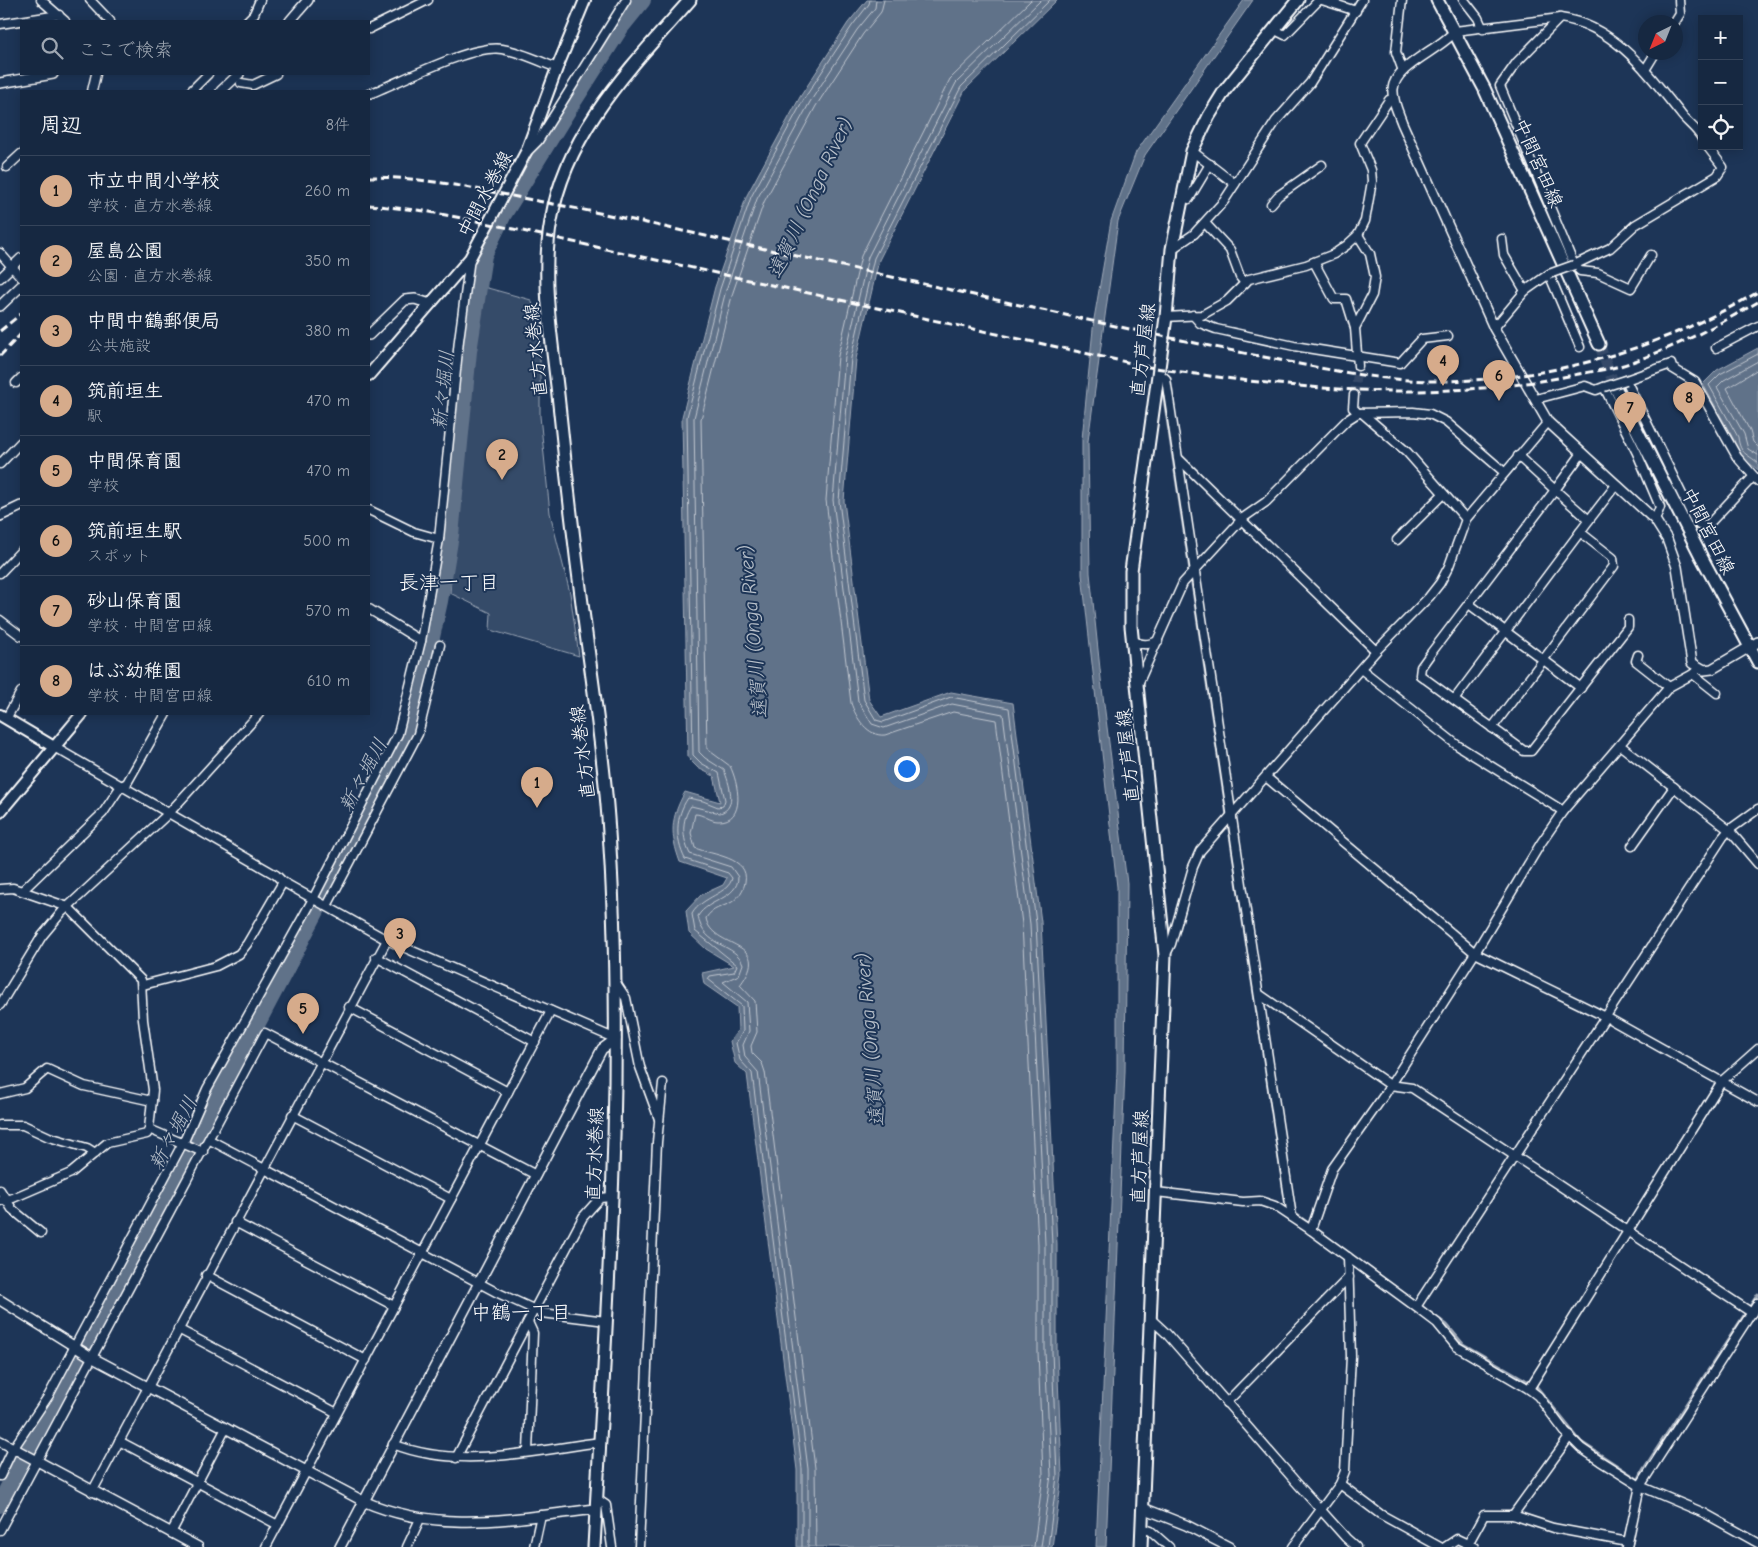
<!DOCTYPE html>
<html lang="ja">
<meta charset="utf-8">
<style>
:root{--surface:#162841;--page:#1f3048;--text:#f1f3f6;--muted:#9ea6b1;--line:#35445a;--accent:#d6ab8b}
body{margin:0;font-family:"Comic Neue","Klee One",sans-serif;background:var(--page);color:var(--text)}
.controls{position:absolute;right:15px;top:15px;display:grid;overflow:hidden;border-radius:0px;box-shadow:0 2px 12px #0003}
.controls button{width:45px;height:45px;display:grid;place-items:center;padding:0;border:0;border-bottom:1px solid var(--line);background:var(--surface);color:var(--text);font:25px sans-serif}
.compass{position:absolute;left:1638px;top:15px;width:45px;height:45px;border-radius:50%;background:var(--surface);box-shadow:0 2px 12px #0003;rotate:223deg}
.you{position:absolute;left:906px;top:768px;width:18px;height:18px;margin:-12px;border:4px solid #fff;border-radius:50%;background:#1a73e8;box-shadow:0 0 0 8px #1a73e833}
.badge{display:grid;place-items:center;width:32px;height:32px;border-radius:50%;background:var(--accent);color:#111;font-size:16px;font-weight:700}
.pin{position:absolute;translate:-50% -41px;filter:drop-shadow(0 1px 2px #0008)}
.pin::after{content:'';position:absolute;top:26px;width:18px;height:15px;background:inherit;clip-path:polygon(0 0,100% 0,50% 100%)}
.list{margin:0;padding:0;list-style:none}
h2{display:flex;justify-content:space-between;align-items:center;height:65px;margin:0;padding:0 20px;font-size:21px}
h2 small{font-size:16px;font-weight:400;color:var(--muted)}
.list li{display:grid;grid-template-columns:32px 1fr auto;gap:15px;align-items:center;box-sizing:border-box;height:70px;padding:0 20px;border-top:1px solid var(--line)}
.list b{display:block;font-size:19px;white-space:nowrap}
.list p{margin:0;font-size:16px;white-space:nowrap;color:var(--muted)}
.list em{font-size:16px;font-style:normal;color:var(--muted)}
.icon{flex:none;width:28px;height:28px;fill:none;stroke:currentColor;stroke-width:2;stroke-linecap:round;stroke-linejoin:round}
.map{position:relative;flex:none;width:1758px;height:1547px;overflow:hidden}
.search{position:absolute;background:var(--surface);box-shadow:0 2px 12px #0003;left:20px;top:20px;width:350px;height:55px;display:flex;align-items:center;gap:12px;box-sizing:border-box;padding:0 18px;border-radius:0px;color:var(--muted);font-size:19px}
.panel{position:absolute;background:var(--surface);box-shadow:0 2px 12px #0003;left:20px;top:90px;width:350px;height:625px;border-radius:0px}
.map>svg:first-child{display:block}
.green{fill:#364b69;stroke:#9aa5b4}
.water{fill:#617289;stroke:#a0aab8}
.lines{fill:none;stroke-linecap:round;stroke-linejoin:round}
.shore{stroke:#c0c7d0;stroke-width:1}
.stream{stroke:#a0aab8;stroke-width:3}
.river{stroke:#617289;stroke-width:18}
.minor-tunnel{stroke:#344968;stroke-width:8;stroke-dasharray:8 4;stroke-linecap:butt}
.primary-tunnel{stroke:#344968;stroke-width:11;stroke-dasharray:11 5.5;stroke-linecap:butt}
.minor-casing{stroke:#fff;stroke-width:11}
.tertiary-casing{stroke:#fff;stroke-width:12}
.secondary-casing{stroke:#fff;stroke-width:14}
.primary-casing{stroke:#fff;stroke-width:15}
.minor{stroke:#1d3557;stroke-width:8}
.tertiary{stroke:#1d3557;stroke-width:9}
.secondary{stroke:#1d3557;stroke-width:10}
.primary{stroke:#1d3557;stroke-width:11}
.rail{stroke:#fff;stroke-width:3;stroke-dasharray:8 4;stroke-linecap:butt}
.minor-bridge-casing{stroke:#fff;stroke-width:11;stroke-linecap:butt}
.minor-bridge{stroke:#1d3557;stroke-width:8}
.labels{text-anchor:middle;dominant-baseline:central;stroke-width:4;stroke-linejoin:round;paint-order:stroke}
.street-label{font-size:19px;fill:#fff;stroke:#1d3557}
.water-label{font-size:20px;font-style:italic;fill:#b8c0ca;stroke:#1d3557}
.neighbourhood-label{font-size:20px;fill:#fff;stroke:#1d3557}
</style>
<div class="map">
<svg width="1758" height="1547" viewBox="0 0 1758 1547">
<rect width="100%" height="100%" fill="#1d3557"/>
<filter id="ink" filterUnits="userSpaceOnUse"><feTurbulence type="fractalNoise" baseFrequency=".02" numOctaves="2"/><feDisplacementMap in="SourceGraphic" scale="10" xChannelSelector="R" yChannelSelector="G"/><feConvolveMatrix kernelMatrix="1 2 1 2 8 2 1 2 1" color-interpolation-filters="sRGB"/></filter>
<g filter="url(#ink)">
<path class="green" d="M484 287 531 300 536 312 540 311V416L550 513 570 593 579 656 490 630 491 613 450 593 460 447Z"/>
<g class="water">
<path d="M867 0H1057L965 90 879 260 856 359 844 501 869 700 881 717 951 692 1013 703 1041 922 1057 1244V1352L1062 1476 1052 1547H797V1470L747 1074 735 1063 730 1041 738 1030 737 1007 704 984 702 973 734 966 706 949 689 933 686 911 701 895 723 885 727 878 680 862C670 834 670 819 685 792L720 802 714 776 698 768 688 758 682 417 715 287 747 195 800 97 848 23Z"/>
<path d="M1244 0H1253L1145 155 1118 221 1088 441 1090 573 1102 688 1127 883 1125 1071 1106 1547H1096L1117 1070V887L1082 574V439L1094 319 1111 221 1136 152Z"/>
<path d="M1758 348V470C1749 461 1732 457 1734 440L1703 384 1717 370Z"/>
</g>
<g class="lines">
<g class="shore">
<path d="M1031 0 950 79 861 256 838 356 826 500 851 703C856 718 868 737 885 735L953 712 996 720 1022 924 1038 1244V1352L1043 1475 1034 1547"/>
<path d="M1041 0 956 83 868 257 845 357 833 500 858 701 872 724 884 728 952 704 1003 714 1030 924 1045 1244V1352L1051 1475 1041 1547"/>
<path d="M1758 354 1720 374 1709 385 1738 437C1740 455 1747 453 1758 463"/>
<path d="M1758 361 1724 380 1717 387 1744 434 1748 449 1758 455"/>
<path d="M1758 369 1727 388 1750 431 1753 442 1758 447"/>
<path d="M802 1547V1469L752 1073 740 1060 736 1043 743 1031 742 1006 708 979 710 976 734 972 737 965 695 931 692 914C702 896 729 894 732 878L728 873 685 859C675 839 675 817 688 798L703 801 718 807 723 806 725 800 719 773 701 763 693 755 687 417 720 289 751 197 804 99 852 26 869 4 870 0"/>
<path d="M808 1547V1469L758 1072 745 1057 743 1045 749 1031 747 1002 723 982 739 975 743 964C736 943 703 948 698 916 708 899 738 899 738 877L731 867 690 854C682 838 681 820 691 806L720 813C738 808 729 783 724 770L705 758 699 752 694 418 726 290 757 199 810 102 857 30 875 8 876 0"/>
<path d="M816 1547 815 1468 765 1072 762 1063 752 1053 751 1046 757 1032 755 1001 740 985C775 939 711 950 706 918 712 908 723 907 732 902 738 898 744 890 745 882 750 857 712 855 695 848L691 833 695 814C703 814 710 821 718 821 747 822 738 782 730 766L707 749 701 419 733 292 764 202 816 106 863 34 881 12 884 0"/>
<path d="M1048 1547 1057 1476 1052 1352V1244L1036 923 1009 708 951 697 883 722 876 720 864 700 839 501 851 358 874 258 961 87 1050 0"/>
</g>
<g class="stream">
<path d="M1162 385 1286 1206 1288 1208"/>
<path d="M1293 1212 1447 1325 1463 1344 1536 1386 1581 1442 1639 1480"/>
<path d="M1638 1481 1643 1470 1758 1294"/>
<path d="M1622 1547 1630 1518"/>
</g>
<path class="river" d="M0 1504 171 1186 410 732 439 601 450 535 468 351 483 255 503 214 566 112 621 26 642 0"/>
<path class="minor-tunnel" d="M1354 395 1358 366"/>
<path class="primary-tunnel" d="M1599 344 1615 387"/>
<defs>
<g id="minor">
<path d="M41 0 65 21"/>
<path d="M90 0 110 21"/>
<path d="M1322 0 1356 11"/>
<path d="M1402 0 1396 52 1403 71"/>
<path d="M1464 0 1478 18 1483 29"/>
<path d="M1560 18 1517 62 1500 86 1574 265 1580 271 1598 273 1631 288 1651 255"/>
<path d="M247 21 254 14 260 0"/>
<path d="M1675 22 1680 14 1679 0"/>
<path d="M0 24 59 15"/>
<path d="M369 29 428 0"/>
<path d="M1273 29 1285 35 1319 0"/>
<path d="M1455 31 1560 18C1614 25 1648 73 1680 113 1686 122 1698 129 1702 139"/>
<path d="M1645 70 1656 52"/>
<path d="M241 83 253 85 276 74"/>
<path d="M92 91 96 74"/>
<path d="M191 91 208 74"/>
<path d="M369 94C400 82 472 44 502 49 521 52 539 61 557 68"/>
<path d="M528 151 538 141 626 0"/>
<path d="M1192 151 1235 184"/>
<path d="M7 167 21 154"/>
<path d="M1189 199 1210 164"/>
<path d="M1271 204 1278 196 1322 165"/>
<path d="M1205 223 1230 250 1240 277 1245 283"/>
<path d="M1502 239 1504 255 1525 291"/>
<path d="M1172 249 1194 234 1224 201 1276 121 1310 83 1362 0"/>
<path d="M0 253 21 277"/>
<path d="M1314 262 1334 299H1346L1355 328"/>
<path d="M1574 265 1610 248 1635 225 1717 176 1723 167 1707 146"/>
<path d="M0 278 21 258"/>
<path d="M1193 315 1200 323 1216 329 1294 346 1400 363 1422 339 1448 336"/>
<path d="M1166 317 1202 315 1227 301 1249 279 1306 265 1334 254 1347 245 1358 235 1365 221 1372 181 1371 170 1360 143 1389 100 1394 99"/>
<path d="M1494 328 1525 291 1549 274 1580 347"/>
<path d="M1716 348 1758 326"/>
<path d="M1358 366 1355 328 1372 295 1375 277 1370 254 1358 235"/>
<path d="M1158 372 1166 379 1292 1217"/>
<path d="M16 383 21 378"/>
<path d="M1354 395 1353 408 1358 413"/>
<path d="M1536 399 1585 386 1596 390 1604 387 1637 453 1660 507 1655 520"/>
<path d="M1362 413 1407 452 1466 519"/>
<path d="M1518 456 1555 490 1582 453"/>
<path d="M1178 458 1376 651"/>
<path d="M0 464 21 442"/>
<path d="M1753 477 1707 526 1699 525 1694 519 1626 380 1671 364 1672 368 1695 382 1737 457 1758 481"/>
<path d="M369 510 414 532 439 539"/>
<path d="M1589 520 1616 485"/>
<path d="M1397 540 1443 494"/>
<path d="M0 573 21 551"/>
<path d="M1469 604 1581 688"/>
<path d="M369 609 421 641"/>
<path d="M0 620 21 636"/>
<path d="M1133 640C1142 646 1148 645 1158 641"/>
<path d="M1638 655 1636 661 1669 687"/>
<path d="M1361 669 1457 745 1563 811"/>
<path d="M1693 674 1717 693"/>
<path d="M1138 684 1183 583 1243 518 1266 502 1347 420 1358 413 1413 412 1430 414 1446 422 1504 472"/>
<path d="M1454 700 1589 520 1555 490 1431 653 1421 667 1420 675 1524 751H1531L1628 627V620"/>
<path d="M6 719 21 692"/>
<path d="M1492 728 1614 566 1613 558 1580 532"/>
<path d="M1621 746 1729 830 1758 864"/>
<path d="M54 747 276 875 283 882 387 940 616 1039"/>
<path d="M1266 777 1475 953 1606 1017 1758 1102"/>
<path d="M1632 846 1674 787"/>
<path d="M0 889 13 888 68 907 141 980 143 1020 153 1090 149 1129 147 1134 107 1143 71 1173 13 1198 0 1201"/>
<path d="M22 891 103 813 121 786 127 783 166 714"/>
<path d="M327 906 418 734 440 645"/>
<path d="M1166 954 1171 944 1193 867 1200 851 1376 651 1429 597 1440 583 1449 566 1466 519 1548 422"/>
<path d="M376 957 535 1042"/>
<path d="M616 983 626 998 640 1067 659 1119"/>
<path d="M143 985 216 966 239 954 247 944 283 882"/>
<path d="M1259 994 1390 1085 1412 1088 1752 1313"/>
<path d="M0 1005 42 936 62 912 169 813 259 714"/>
<path d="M349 1007 508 1092"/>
<path d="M0 1094 25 1088 47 1069 84 1086 152 1101"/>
<path d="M292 1115 451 1199"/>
<path d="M0 1125H23L49 1137 87 1148 95 1153"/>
<path d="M149 1129 203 1152"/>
<path d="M210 1140 496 1292 542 1313 606 1321"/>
<path d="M0 1190 12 1209 41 1233"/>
<path d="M1156 1192 1243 1202 1260 1201 1275 1206 1311 1230 1416 1307 1437 1323 1456 1346 1529 1389 1538 1396 1565 1432 1581 1448 1600 1461 1640 1486 1704 1513 1758 1543"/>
<path d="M235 1222 394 1306"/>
<path d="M1311 1230 1332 1169 1385 1094 1475 953 1541 843 1563 811 1669 687 1693 674 1699 668"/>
<path d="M206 1275 366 1360"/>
<path d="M1416 1307 1723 837 1729 830 1758 809"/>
<path d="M1152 1320 1166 1333 1295 1481 1346 1538 1356 1547"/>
<path d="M528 1322 533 1333 528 1451"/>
<path d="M178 1329 337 1413"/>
<path d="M1529 1389 1722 1081 1758 1049"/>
<path d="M1226 1403 1349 1277"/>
<path d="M119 1441 278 1525"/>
<path d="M393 1444C458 1470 532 1451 600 1442"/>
<path d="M456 1458 583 1217 600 1198 611 1197"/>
<path d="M0 1476 13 1449 49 1395 185 1139 207 1089 313 899 398 734 421 641 439 539 459 340 470 258"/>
<path d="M1340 1484 1380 1514 1440 1547"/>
<path d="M92 1492 387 940"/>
<path d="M597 1499 606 1505 612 1547"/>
<path d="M1513 1515 1570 1436"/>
<path d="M1142 1528 1151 1531 1169 1547"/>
<path d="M0 1530 265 1033 536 1175"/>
<path d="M171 1533 226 1428"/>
<path d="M1468 1544 1484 1515H1513L1553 1528 1628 1542"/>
<path d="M266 1547 551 1011"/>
<path d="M407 1547 420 1519"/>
<path d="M534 1547 541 1515"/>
<path d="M639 1547 657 1142 663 1083"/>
<path d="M1293 1547 1340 1484 1345 1471 1351 1356 1348 1257"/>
<path d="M1445 1547 1457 1539 1474 1547"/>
<path d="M1627 1547 1640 1486 1758 1303"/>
</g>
<g id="tertiary">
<path d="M290 21 308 0"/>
<path d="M1455 31C1440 50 1395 65 1393 89 1392 100 1398 112 1402 123L1494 328 1548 422 1655 520 1667 539 1677 567 1692 663 1704 670 1712 669 1758 642"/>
<path d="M0 83 53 74"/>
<path d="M221 91 239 74"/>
<path d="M0 306 21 286"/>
<path d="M369 335 405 300 415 299 430 304"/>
<path d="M0 516 21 506"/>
<path d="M0 1300 93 1358 363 1501C441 1535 515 1518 596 1509"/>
<path d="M0 1441 198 1547"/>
<path d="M1143 1508 1186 1525 1229 1547"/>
<path d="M340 1547 602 1049 616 1039"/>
</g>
<g id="secondary">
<path d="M369 375 470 258 526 152 557 68 585 0"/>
<path d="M0 715 54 747"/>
<path d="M0 812 82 714"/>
</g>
<g id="primary">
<path d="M1437 0 1484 88 1599 344"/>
<path d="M1615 387 1702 558 1758 662"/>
<path d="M594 1547C607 1305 626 1061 608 818 603 749 592 680 583 611 574 542 566 473 559 404 553 344 540 281 551 221 566 131 632 66 690 0"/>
<path d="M1141 1547 1165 955 1131 626V571L1166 317 1172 249 1192 151 1209 116 1225 90 1298 0"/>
</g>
</defs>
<use href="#minor" class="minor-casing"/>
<use href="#tertiary" class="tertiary-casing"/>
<use href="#secondary" class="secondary-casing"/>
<use href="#primary" class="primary-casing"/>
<use href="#minor" class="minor"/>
<use href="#tertiary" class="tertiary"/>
<use href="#secondary" class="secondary"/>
<use href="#primary" class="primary"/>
<g class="rail">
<path d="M369 177C420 177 467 187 517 197 557 205 597 212 637 221 798 256 959 292 1120 327 1171 338 1223 349 1274 359 1330 370 1387 382 1444 381 1555 380 1663 347 1758 292"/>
<path d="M369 205 425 211 472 220 1149 367C1289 389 1434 404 1573 375 1593 371 1614 369 1632 362 1676 347 1718 325 1758 302"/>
<path d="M0 331 21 314"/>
<path d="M0 356 21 334"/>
</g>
<defs>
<g id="minor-bridge">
<path d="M1549 274 1574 265"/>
<path d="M1604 387 1626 380"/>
</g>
</defs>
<use href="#minor-bridge" class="minor-bridge-casing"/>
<use href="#minor-bridge" class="minor-bridge"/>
</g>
</g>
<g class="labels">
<g class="street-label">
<text transform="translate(1538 163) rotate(66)">中間宮田線</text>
<text transform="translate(485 194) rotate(-62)">中間水巻線</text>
<text transform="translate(536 350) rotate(-96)">直方水巻線</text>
<text transform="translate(1143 350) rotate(-83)">直方芦屋線</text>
<text transform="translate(1708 531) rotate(63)">中間宮田線</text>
<text transform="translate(583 752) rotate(-97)">直方水巻線</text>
<text transform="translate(1128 756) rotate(-96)">直方芦屋線</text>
<text transform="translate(595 1154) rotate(-88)">直方水巻線</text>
<text transform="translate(1140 1157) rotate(-88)">直方芦屋線</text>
</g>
<g class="water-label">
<text transform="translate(810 198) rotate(-65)">遠賀川 (Onga River)</text>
<text transform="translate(443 390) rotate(-84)">新々堀川</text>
<text transform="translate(753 632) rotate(-95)">遠賀川 (Onga River)</text>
<text transform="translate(363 775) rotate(-62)">新々堀川</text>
<text transform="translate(870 1040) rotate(-95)">遠賀川 (Onga River)</text>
<text transform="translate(173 1133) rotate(-62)">新々堀川</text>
</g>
<g class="neighbourhood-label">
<text x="449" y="582">長津一丁目</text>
<text x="521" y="1312">中鶴一丁目</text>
</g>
</g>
</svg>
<div class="controls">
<button>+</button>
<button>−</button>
<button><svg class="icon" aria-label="locate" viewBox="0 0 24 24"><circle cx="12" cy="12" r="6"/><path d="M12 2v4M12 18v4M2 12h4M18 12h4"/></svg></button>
</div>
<svg class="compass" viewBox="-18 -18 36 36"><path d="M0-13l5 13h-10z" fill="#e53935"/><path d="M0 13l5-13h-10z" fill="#9ea6b1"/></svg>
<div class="you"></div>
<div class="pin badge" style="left:537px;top:808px">1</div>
<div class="pin badge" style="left:502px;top:480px">2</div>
<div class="pin badge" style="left:400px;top:959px">3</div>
<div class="pin badge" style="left:1443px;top:386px">4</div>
<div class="pin badge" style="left:303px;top:1034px">5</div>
<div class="pin badge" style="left:1499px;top:401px">6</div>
<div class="pin badge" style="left:1630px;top:433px">7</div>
<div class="pin badge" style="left:1689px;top:423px">8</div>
<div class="search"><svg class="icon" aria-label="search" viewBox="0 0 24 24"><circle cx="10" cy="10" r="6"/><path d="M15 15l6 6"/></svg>ここで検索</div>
<section class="panel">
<h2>周辺<small>8件</small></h2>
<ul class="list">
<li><span class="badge">1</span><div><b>市立中間小学校</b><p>学校 · 直方水巻線</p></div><em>260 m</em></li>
<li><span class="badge">2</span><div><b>屋島公園</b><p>公園 · 直方水巻線</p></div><em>350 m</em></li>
<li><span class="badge">3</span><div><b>中間中鶴郵便局</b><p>公共施設</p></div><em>380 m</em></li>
<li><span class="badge">4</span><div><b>筑前垣生</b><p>駅</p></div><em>470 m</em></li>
<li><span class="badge">5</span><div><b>中間保育園</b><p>学校</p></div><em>470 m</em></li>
<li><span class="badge">6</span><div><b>筑前垣生駅</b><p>スポット</p></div><em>500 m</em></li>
<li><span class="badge">7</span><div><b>砂山保育園</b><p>学校 · 中間宮田線</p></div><em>570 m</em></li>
<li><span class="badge">8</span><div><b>はぶ幼稚園</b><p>学校 · 中間宮田線</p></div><em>610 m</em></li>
</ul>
</section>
</div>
